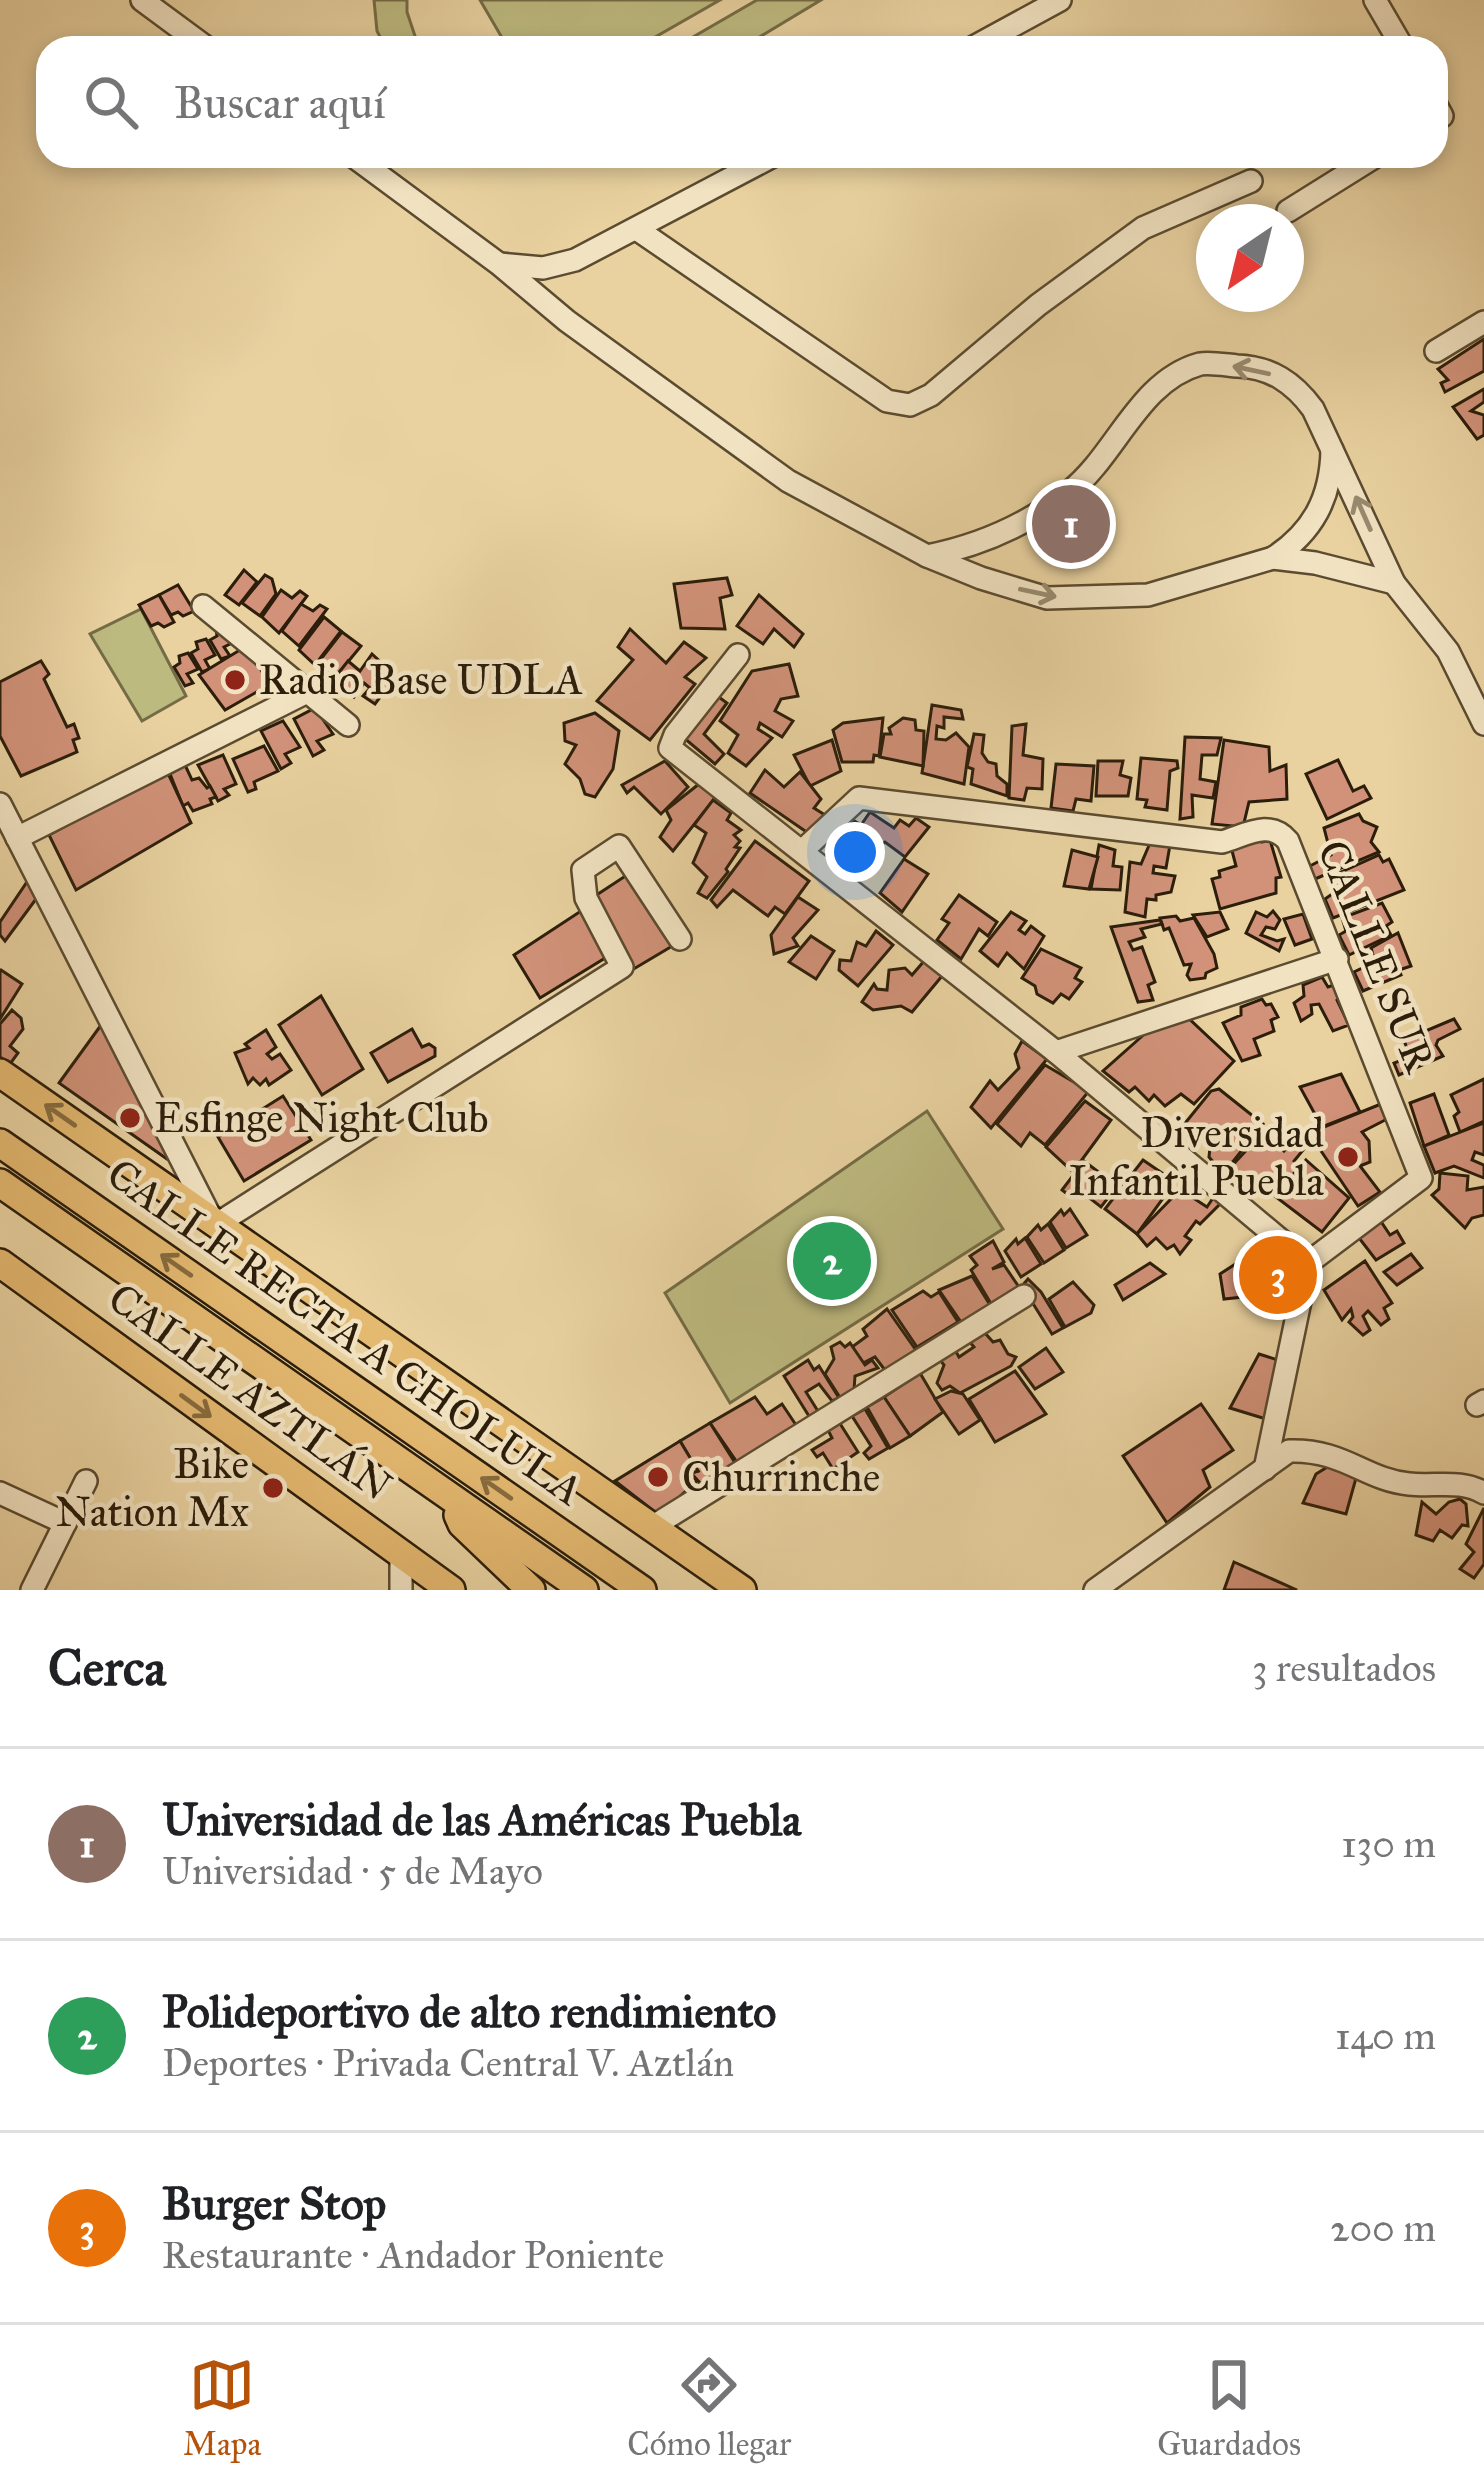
<!DOCTYPE html>
<html lang="es">
<meta charset="utf-8">
<style>
:root{--surface:#fff;--page:#f2f2f2;--text:#202124;--muted:#757577;--line:#e0e0e0;--accent:#b45309}
body{margin:0;font-family:"IM FELL Great Primer",serif;background:var(--page);color:var(--text)}
.compass{position:absolute;left:1196px;top:204px;width:108px;height:108px;border-radius:50%;background:var(--surface);box-shadow:0 6px 18px #0003;rotate:215deg}
.you{position:absolute;left:855px;top:852px;width:42px;height:42px;margin:-30px;border:9px solid #fff;border-radius:50%;background:#1a73e8;box-shadow:0 0 0 18px #1a73e833}
.badge{display:grid;place-items:center;width:78px;height:78px;border-radius:50%;background:var(--accent);color:#fff;font-size:39px;font-weight:700}
.pin{position:absolute;translate:-50% -50%;border:6px solid #fff;box-shadow:0 3px 12px #0006}
.list{margin:0;padding:0;list-style:none}
h2{display:flex;justify-content:space-between;align-items:center;height:156px;margin:0;padding:0 48px;font-size:51px}
h2 small{font-size:39px;font-weight:400;color:var(--muted)}
.list li{display:grid;grid-template-columns:78px 1fr auto;gap:36px;align-items:center;box-sizing:border-box;height:192px;padding:0 48px;border-top:3px solid var(--line)}
.list b{display:block;font-size:45px;white-space:nowrap}
.list p{margin:0;font-size:39px;white-space:nowrap;color:var(--muted)}
.list em{font-size:39px;font-style:normal;color:var(--muted)}
.icon{flex:none;width:66px;height:66px;fill:none;stroke:currentColor;stroke-width:2;stroke-linecap:round;stroke-linejoin:round}
.map{position:relative;flex:none;width:1484px;height:1590px;overflow:hidden}
.search{position:absolute;background:var(--surface);box-shadow:0 6px 18px #0003;left:36px;right:36px;top:36px;height:132px;display:flex;align-items:center;gap:30px;box-sizing:border-box;padding:0 42px;border-radius:36px;color:var(--muted);font-size:45px}
.sheet{height:732px;background:var(--surface)}
nav{display:flex;justify-content:space-around;align-items:center;box-sizing:border-box;height:168px;border-top:3px solid var(--line);background:var(--surface);font-size:33px;color:var(--muted)}
nav a{display:grid;justify-items:center;gap:6px}
nav .on{color:var(--accent)}
.map>svg:first-child{display:block}
.green{fill:#bdba80;stroke:#746c46;stroke-width:3}
.building{fill:#d19279;stroke:#2c1e0b;stroke-width:3}
.lines{fill:none;stroke-linecap:round;stroke-linejoin:round}
.minor-casing{stroke:#5b4b30;stroke-width:26}
.major-casing{stroke:#2c1e0b;stroke-width:32}
.minor{stroke:#f1e2c1;stroke-width:21}
.major{stroke:#e4b970;stroke-width:27}
.oneway{stroke:#988a6f}
.oneway2{stroke:#886c3e}
.poi-dot{fill:#8f2418;stroke:#f1e2c1;stroke-width:4.5}
.labels{text-anchor:middle;dominant-baseline:central;stroke-width:9;stroke-linejoin:round;paint-order:stroke}
.poi-label{font-size:42px;fill:#2c1e0b;stroke:#f1e2c1;text-anchor:start}
.street-label{font-size:42px;fill:#2c1e0b;stroke:#f1e2c1}
</style>
<div class="map">
<svg width="1484" height="1590" viewBox="0 0 1484 1590">
<rect width="100%" height="100%" fill="#e9d2a0"/>
<filter id="stains"><feTurbulence type="fractalNoise" baseFrequency=".00167" numOctaves="4"/><feColorMatrix values="0 0 0 0 .2 0 0 0 0 .09 0 0 0 0 .02 0 0 0 .5 -.17"/></filter>
<radialGradient id="worn" r=".72"><stop offset=".6" stop-color="#630" stop-opacity="0"/><stop offset="1" stop-color="#630" stop-opacity=".3"/></radialGradient>
<g class="green">
<path d="M374 0H407V12L419 48H386L377 31Z"/>
<path d="M480 0H720L636 48H508Z"/>
<path d="M757 0H821L741 48H674Z"/>
<path d="M141 609 186 696 142 721 90 634Z"/>
<path d="M927 1111 1003 1229 730 1403 665 1293Z"/>
</g>
<g class="building">
<path d="M1484 339V371L1445 392 1441 383 1448 380 1438 369Z"/>
<path d="M1484 389V402L1471 411 1484 415V435L1477 439 1453 407Z"/>
<path d="M244 570 257 582 239 605 225 595Z"/>
<path d="M265 575 272 579 276 594 260 616 242 603Z"/>
<path d="M727 578 732 595 720 598 725 629 681 628 674 584Z"/>
<path d="M178 585 194 611 183 616 178 612 171 615 159 595Z"/>
<path d="M281 590 292 598 300 591 307 596 279 633 262 617Z"/>
<path d="M159 595 174 622 164 627 158 623 151 626 139 605Z"/>
<path d="M759 595 803 634 794 647 774 629 763 644 737 626Z"/>
<path d="M301 604 313 611 320 605 327 609 299 646 282 631Z"/>
<path d="M324 617 341 631 315 665 299 650Z"/>
<path d="M216 629 234 642 224 647 230 656 221 659 210 640 217 636Z"/>
<path d="M630 629 666 663 684 642 706 658 685 677 695 684 650 740 597 701 633 660 618 647Z"/>
<path d="M342 632 361 646 333 680 317 664Z"/>
<path d="M206 639 215 655 205 660 210 669 202 672 191 653 198 649 196 642Z"/>
<path d="M248 645 269 685 225 710 199 675Z"/>
<path d="M188 653 198 669 187 674 193 683 185 686 174 667 180 663 179 656Z"/>
<path d="M372 654 396 676 375 704 363 696 370 688 364 683 354 697 333 680 348 661 360 671Z"/>
<path d="M41 661 49 674 44 679 67 727 74 724 79 738 73 740 77 752 21 776 0 736V682Z"/>
<path d="M789 664 798 696 781 699 775 711 793 721 782 737 760 723 758 729 772 738 746 766 728 753 738 735 720 721 752 671Z"/>
<path d="M716 695 727 703 704 734 724 754 715 764 684 738Z"/>
<path d="M932 705 961 710 963 719 944 717V728L937 726 936 739 946 740 956 733 969 747 964 784 922 773Z"/>
<path d="M315 708 333 734 317 741 324 750 313 756 294 719Z"/>
<path d="M595 713 619 731 613 769 595 797 585 794 580 779 565 764 576 745 565 741 564 723Z"/>
<path d="M883 718 879 756 874 755 873 762H842L833 730 843 723Z"/>
<path d="M903 718 915 720 916 730 924 731 923 766 880 757 884 734H891L889 728Z"/>
<path d="M283 721 300 747 285 754 291 763 281 769 261 731Z"/>
<path d="M1026 724 1023 755 1043 759 1042 789 1027 788 1024 800 1009 798 1012 726Z"/>
<path d="M974 734 984 735 982 753 988 762 996 764 997 776 1007 784V796L971 784 973 769 967 767Z"/>
<path d="M1185 737 1221 738 1217 755H1202L1200 779 1216 782 1213 798 1192 795 1193 817 1180 819Z"/>
<path d="M832 740 841 771 810 786 794 755Z"/>
<path d="M1224 740 1269 747 1270 771 1286 765 1287 799 1249 802 1243 827 1212 824Z"/>
<path d="M264 746 278 771 254 782 256 789 248 792 233 759Z"/>
<path d="M223 755 236 784 224 789 229 795 218 801 198 765Z"/>
<path d="M1141 758 1177 761 1178 768 1170 771 1167 810 1145 807 1147 800 1137 799Z"/>
<path d="M1338 760 1353 791 1364 786 1371 798 1327 819 1306 774Z"/>
<path d="M665 761 688 787 661 814 634 787 627 793 622 785Z"/>
<path d="M1098 761H1123L1120 775 1131 778 1128 796H1096Z"/>
<path d="M1056 764 1094 766 1091 801 1076 799 1073 811 1051 808Z"/>
<path d="M185 765 192 780 199 778 207 788 210 786 216 797 210 799 212 804 193 811 188 803 183 806 170 774Z"/>
<path d="M765 770 784 787 800 772 821 799 814 808 825 815 808 833 750 793Z"/>
<path d="M167 771 191 823 76 890 49 835Z"/>
<path d="M699 784 716 797 673 851 660 837 671 820 666 810Z"/>
<path d="M713 800 731 813 727 820 741 830 734 835 740 841 735 847 740 848 726 869 728 872 707 898 698 893 707 877 693 863 706 833 694 825Z"/>
<path d="M870 812 894 828 900 820 909 826 916 818 929 827 905 857 885 842 881 845 874 839 867 850 846 832 853 820 861 825Z"/>
<path d="M1359 814 1363 821 1377 827 1371 842 1379 852 1315 879 1308 867 1331 855 1324 828Z"/>
<path d="M1261 839 1262 842 1270 840 1281 877 1276 878V893L1220 909 1212 879 1220 877 1219 871 1236 866 1231 847Z"/>
<path d="M755 841 809 881 785 914 775 907 768 916 733 890 717 907 711 900Z"/>
<path d="M1150 843 1170 845 1166 868 1154 866 1153 873 1175 876 1171 892 1156 895V900L1147 899 1145 917 1125 912 1130 862 1141 864Z"/>
<path d="M1099 845 1115 850 1113 866 1122 867 1120 890 1091 889Z"/>
<path d="M1072 850 1098 857 1089 889 1064 886Z"/>
<path d="M1379 855 1383 862 1389 859 1404 890 1333 918 1325 899 1335 892 1330 877Z"/>
<path d="M904 859 928 874 902 912 880 893Z"/>
<path d="M633 871 679 942 632 970 595 896Z"/>
<path d="M31 876 39 895 5 941 0 935V922Z"/>
<path d="M959 895 997 922 988 936 979 929 961 959 937 940 949 923 942 919Z"/>
<path d="M798 897 818 910 793 938 798 946 774 954 771 935Z"/>
<path d="M1382 903 1392 922 1386 926 1391 935 1349 955 1339 935 1346 931 1342 918Z"/>
<path d="M581 911 610 955 540 998 514 955Z"/>
<path d="M1273 911 1280 920 1275 929 1266 927 1261 935 1277 941 1284 939 1279 951 1246 933 1256 912 1267 917Z"/>
<path d="M1011 912 1026 921 1019 930 1025 934 1031 926 1044 936 1024 969 1007 953 998 966 980 951Z"/>
<path d="M1220 912 1228 929 1207 937 1193 915Z"/>
<path d="M1303 914 1312 939 1295 945 1284 919Z"/>
<path d="M1176 916 1180 921 1194 918 1214 954 1217 968 1206 973 1205 978 1190 980 1187 975 1191 964 1184 965 1169 928 1164 930 1160 918Z"/>
<path d="M1160 920 1162 924 1141 929 1145 937 1129 942 1133 950 1142 947 1155 982 1148 985 1153 1000 1138 1002 1111 927Z"/>
<path d="M876 931 893 945 858 986 839 970 840 960 851 961 857 942 866 946Z"/>
<path d="M1398 933 1411 966 1399 970 1401 975 1363 991 1354 972 1375 962 1371 948Z"/>
<path d="M811 936 834 951 816 979 789 962Z"/>
<path d="M1041 949 1081 968 1075 978 1082 982 1069 999 1061 994 1053 1003 1037 994 1035 986 1022 978Z"/>
<path d="M925 960 942 976 912 1012 901 1006 873 1010 862 1002 874 984 877 989 887 990 889 970 905 968 912 975Z"/>
<path d="M1 970 22 984 0 1019V971Z"/>
<path d="M1322 977 1328 987 1334 985 1341 996 1337 1000 1349 1025 1333 1031 1319 1004 1311 1005 1312 1014 1301 1021 1294 1003 1304 996 1303 985Z"/>
<path d="M321 996 363 1069 322 1095 279 1025Z"/>
<path d="M1262 999 1266 1005 1271 1004 1278 1017 1271 1020 1274 1031 1254 1039 1260 1055 1242 1061 1223 1023 1241 1015V1007Z"/>
<path d="M12 1010 21 1018 23 1029 10 1046 18 1053 10 1064 0 1057V1024Z"/>
<path d="M1184 1014 1234 1061 1194 1104 1181 1094 1165 1106 1154 1095 1149 1101 1135 1087 1129 1092 1103 1071 1158 1022Z"/>
<path d="M1454 1019 1460 1029 1438 1040 1436 1045 1443 1056 1399 1075 1394 1063 1410 1057 1404 1040Z"/>
<path d="M104 1021 170 1153 167 1159 59 1083Z"/>
<path d="M412 1029 422 1047 429 1044 435 1048V1056L388 1082 371 1053Z"/>
<path d="M266 1030 276 1047 267 1054 272 1059 280 1054 291 1070 269 1085 266 1079 260 1085 253 1078 248 1084 235 1053 249 1048 245 1044Z"/>
<path d="M1022 1041 1047 1059 991 1128 971 1107 990 1081 998 1090 1019 1068 1015 1054Z"/>
<path d="M1045 1065 1089 1091 1045 1145 1030 1133 1021 1146 997 1124Z"/>
<path d="M1341 1074 1360 1112 1322 1127 1300 1087Z"/>
<path d="M1484 1079V1121L1460 1132 1454 1116 1459 1112 1451 1095Z"/>
<path d="M1219 1089 1263 1124 1223 1174 1209 1157 1211 1138 1206 1143 1182 1127 1211 1091Z"/>
<path d="M1434 1094 1449 1135 1424 1146 1410 1103Z"/>
<path d="M283 1096 311 1140 244 1181 218 1137Z"/>
<path d="M1085 1101 1111 1120 1073 1172 1046 1147Z"/>
<path d="M1381 1104 1389 1118 1362 1132 1369 1141 1370 1162 1360 1166 1380 1192 1358 1206 1309 1133Z"/>
<path d="M1484 1123V1155L1475 1152 1472 1160 1484 1165V1178L1454 1166 1435 1173 1424 1146Z"/>
<path d="M1268 1127 1280 1135 1277 1143 1284 1151 1302 1130 1313 1138 1294 1161 1299 1168 1273 1195 1257 1179 1248 1190 1228 1170Z"/>
<path d="M1143 1160 1162 1173 1154 1188 1164 1197 1137 1234 1105 1209Z"/>
<path d="M1306 1160 1349 1198 1322 1232 1276 1197Z"/>
<path d="M1084 1161 1117 1186 1101 1207 1078 1189 1066 1193 1062 1190Z"/>
<path d="M1440 1173 1468 1176 1467 1190 1484 1187V1215L1472 1218 1465 1228 1432 1195 1439 1189Z"/>
<path d="M1184 1192 1207 1207 1215 1195 1225 1199 1200 1224 1196 1221 1185 1236 1191 1240 1180 1254 1174 1245 1167 1249 1156 1238 1147 1246 1137 1234 1171 1199Z"/>
<path d="M1070 1209 1087 1235 1066 1248 1050 1222 1061 1210 1064 1215Z"/>
<path d="M1378 1217 1390 1235 1397 1231 1404 1243 1376 1260 1356 1234Z"/>
<path d="M1048 1224 1064 1250 1044 1263 1027 1237 1038 1225 1041 1230Z"/>
<path d="M1025 1238 1041 1264 1021 1277 1005 1251 1016 1239 1018 1244Z"/>
<path d="M993 1241 1004 1262 992 1269 1004 1265 1021 1290 993 1307 971 1270 977 1265 970 1256Z"/>
<path d="M1260 1248 1263 1273 1243 1297 1224 1299 1220 1274Z"/>
<path d="M1285 1251 1292 1258 1285 1315 1251 1293Z"/>
<path d="M1411 1254 1422 1268 1397 1285 1384 1272Z"/>
<path d="M1365 1261 1392 1303 1384 1308 1389 1319 1381 1325 1368 1311 1363 1316 1370 1330 1363 1335 1349 1322 1353 1317 1351 1309 1342 1320 1324 1290Z"/>
<path d="M1150 1263 1165 1274 1123 1300 1115 1285Z"/>
<path d="M972 1276 990 1305 961 1322 939 1290Z"/>
<path d="M1028 1279 1041 1292 1063 1328 1052 1334 1022 1286Z"/>
<path d="M1073 1282 1094 1305 1091 1313 1065 1327 1049 1299Z"/>
<path d="M923 1291 931 1297 939 1292 958 1322 917 1347 892 1310Z"/>
<path d="M887 1309 920 1356 888 1374 875 1357 863 1363 852 1347 867 1336 863 1329Z"/>
<path d="M985 1333 993 1342 1000 1340 1008 1354 1016 1357 1011 1366 960 1393 950 1386 942 1390 937 1383 944 1365 940 1360 955 1350 959 1357 974 1347 968 1340Z"/>
<path d="M840 1342 845 1347 850 1343 865 1365 872 1360 878 1368 855 1376 854 1390 841 1399 825 1374 834 1359 831 1347Z"/>
<path d="M1046 1348 1063 1372 1035 1389 1019 1367Z"/>
<path d="M1259 1354 1278 1360 1266 1419 1230 1408Z"/>
<path d="M808 1360 814 1370 819 1366 839 1398 832 1401 819 1384 806 1392 821 1416 812 1421 784 1376Z"/>
<path d="M1015 1371 1046 1414 995 1442 969 1399Z"/>
<path d="M920 1373 943 1412 910 1436 884 1397Z"/>
<path d="M951 1391 963 1394 980 1420 959 1434 935 1399Z"/>
<path d="M755 1397 767 1414 782 1404 798 1428 739 1465 710 1423Z"/>
<path d="M884 1397 910 1436 890 1448 867 1407Z"/>
<path d="M1201 1404 1233 1450 1203 1470 1210 1487 1167 1523 1123 1456Z"/>
<path d="M865 1409 888 1448 869 1459 864 1453 871 1446 852 1416Z"/>
<path d="M839 1422 858 1452 833 1469 823 1453 817 1457 812 1450 832 1438 827 1428Z"/>
<path d="M710 1423 737 1466 701 1484 691 1473 698 1471 680 1441Z"/>
<path d="M680 1441 698 1471 691 1473 697 1481 659 1515 615 1481Z"/>
<path d="M1334 1463 1358 1471 1346 1514 1303 1503 1316 1474Z"/>
<path d="M1460 1499 1466 1504 1468 1526 1462 1525 1452 1538 1440 1530 1433 1541 1416 1535 1422 1502 1436 1514 1449 1502Z"/>
<path d="M1484 1508V1564L1474 1578 1460 1569 1474 1552 1466 1544Z"/>
<path d="M1234 1562 1297 1590H1224Z"/>
</g>
<g class="lines">
<defs>
<g id="minor">
<path d="M142 0 207 48"/>
<path d="M1375 0 1403 48"/>
<path d="M972 48 1060 0"/>
<path d="M1436 105 1442 116 1436 119"/>
<path d="M353 156 499 264 567 321 788 481 927 556 981 578 1047 598 1148 595 1273 558 1315 563 1394 583"/>
<path d="M1288 211 1376 156"/>
<path d="M638 230 887 401 910 405 931 395 1038 305 1143 228 1251 181"/>
<path d="M500 264 543 268 575 260 773 156"/>
<path d="M1436 351 1484 322"/>
<path d="M927 556C978 546 1028 524 1069 492 1116 456 1138 381 1200 364 1210 362 1226 365 1237 366 1271 367 1294 383 1313 409L1394 583 1448 651 1484 724"/>
<path d="M1273 558C1313 532 1331 498 1332 450"/>
<path d="M203 606 348 725"/>
<path d="M738 655 675 735 670 748 1056 1052 1308 1263"/>
<path d="M0 804 212 1220"/>
<path d="M17 838 309 691"/>
<path d="M802 851 859 798 1222 842C1246 835 1270 819 1288 841L1421 1178 1308 1263 1265 1469"/>
<path d="M1056 1052 1337 959"/>
<path d="M217 1224 622 967 586 898 583 870 619 846 680 939"/>
<path d="M1477 1405 1484 1401"/>
<path d="M0 1493 65 1523"/>
<path d="M652 1527 1024 1296"/>
<path d="M401 1554V1590"/>
<path d="M32 1590 86 1481"/>
<path d="M1095 1590 1289 1451C1343 1449 1366 1480 1409 1484 1435 1487 1461 1479 1484 1493"/>
</g>
<g id="major">
<path d="M0 1073 742 1590"/>
<path d="M0 1143 642 1590"/>
<path d="M0 1183 584 1590"/>
<path d="M0 1263 451 1590"/>
<path d="M458 1515 462 1524 531 1590"/>
</g>
</defs>
<use href="#minor" class="minor-casing"/>
<use href="#major" class="major-casing"/>
<use href="#minor" class="minor"/>
<use href="#major" class="major"/>
</g>
<defs><path id="oneway-shaft" d="M-6 0H5M1.5-3L5.5 0L1.5 3" fill="none" stroke-width="1.6" stroke-linecap="round" stroke-linejoin="round" transform="scale(3)"/></defs>
<g class="oneway">
<use href="#oneway-shaft" transform="translate(1251 370) rotate(-168)"/>
<use href="#oneway-shaft" transform="translate(1363 513) rotate(-114)"/>
<use href="#oneway-shaft" transform="translate(1038 593) rotate(12)"/>
</g>
<g class="oneway2">
<use href="#oneway-shaft" transform="translate(60 1115) rotate(-145)"/>
<use href="#oneway-shaft" transform="translate(176 1265) rotate(-145)"/>
<use href="#oneway-shaft" transform="translate(196 1406) rotate(36)"/>
<use href="#oneway-shaft" transform="translate(496 1488) rotate(-145)"/>
</g>
<g class="poi-dot">
<circle cx="235" cy="680" r="12"/>
<circle cx="130" cy="1118" r="12"/>
<circle cx="1348" cy="1157" r="12"/>
<circle cx="658" cy="1477" r="12"/>
<circle cx="273" cy="1488" r="12"/>
</g>
<g class="labels">
<g class="poi-label">
<text x="259" y="680">Radio Base UDLA</text>
<text x="154" y="1118">Esfinge Night Club</text>
<text x="1324" y="1133" text-anchor="end">Diversidad<tspan x="1324" dy="48">Infantil Puebla</tspan></text>
<text x="249" y="1464" text-anchor="end">Bike<tspan x="249" dy="48">Nation Mx</tspan></text>
<text x="682" y="1477">Churrinche</text>
</g>
<g class="street-label">
<text transform="translate(1376 956) rotate(68)">CALLE SUR</text>
<text transform="translate(345 1332) rotate(35)">CALLE RECTA A CHOLULA</text>
<text transform="translate(250 1392) rotate(36)">CALLE AZTLÁN</text>
</g>
</g>
<rect width="100%" height="100%" filter="url(#stains)"/>
<rect width="100%" height="100%" fill="url(#worn)"/>
</svg>
<svg class="compass" viewBox="-18 -18 36 36"><path d="M0-13l5 13h-10z" fill="#e53935"/><path d="M0 13l5-13h-10z" fill="#757577"/></svg>
<div class="you"></div>
<div class="pin badge" style="left:1071px;top:524px;background:#8d6e63">1</div>
<div class="pin badge" style="left:832px;top:1261px;background:#2e9e5b">2</div>
<div class="pin badge" style="left:1278px;top:1275px;background:#e8710a">3</div>
<div class="search"><svg class="icon" aria-label="search" viewBox="0 0 24 24"><circle cx="10" cy="10" r="6"/><path d="M15 15l6 6"/></svg>Buscar aquí</div>
</div>
<section class="sheet">
<h2>Cerca<small>3 resultados</small></h2>
<ul class="list">
<li><span class="badge" style="background:#8d6e63">1</span><div><b>Universidad de las Américas Puebla</b><p>Universidad · 5 de Mayo</p></div><em>130 m</em></li>
<li><span class="badge" style="background:#2e9e5b">2</span><div><b>Polideportivo de alto rendimiento</b><p>Deportes · Privada Central V. Aztlán</p></div><em>140 m</em></li>
<li><span class="badge" style="background:#e8710a">3</span><div><b>Burger Stop</b><p>Restaurante · Andador Poniente</p></div><em>200 m</em></li>
</ul>
</section>
<nav>
<a class="on"><svg class="icon" aria-label="map" viewBox="0 0 24 24"><path d="M3 6l6-2 6 2 6-2v14l-6 2-6-2-6 2zM9 4v14M15 6v14"/></svg>Mapa</a>
<a><svg class="icon" aria-label="directions" viewBox="0 0 24 24"><path d="M12 3l9 9-9 9-9-9zM9 14v-3h6M13 9l2 2-2 2"/></svg>Cómo llegar</a>
<a><svg class="icon" aria-label="saved" viewBox="0 0 24 24"><path d="M7 4h10v16l-5-4-5 4z"/></svg>Guardados</a>
</nav>
